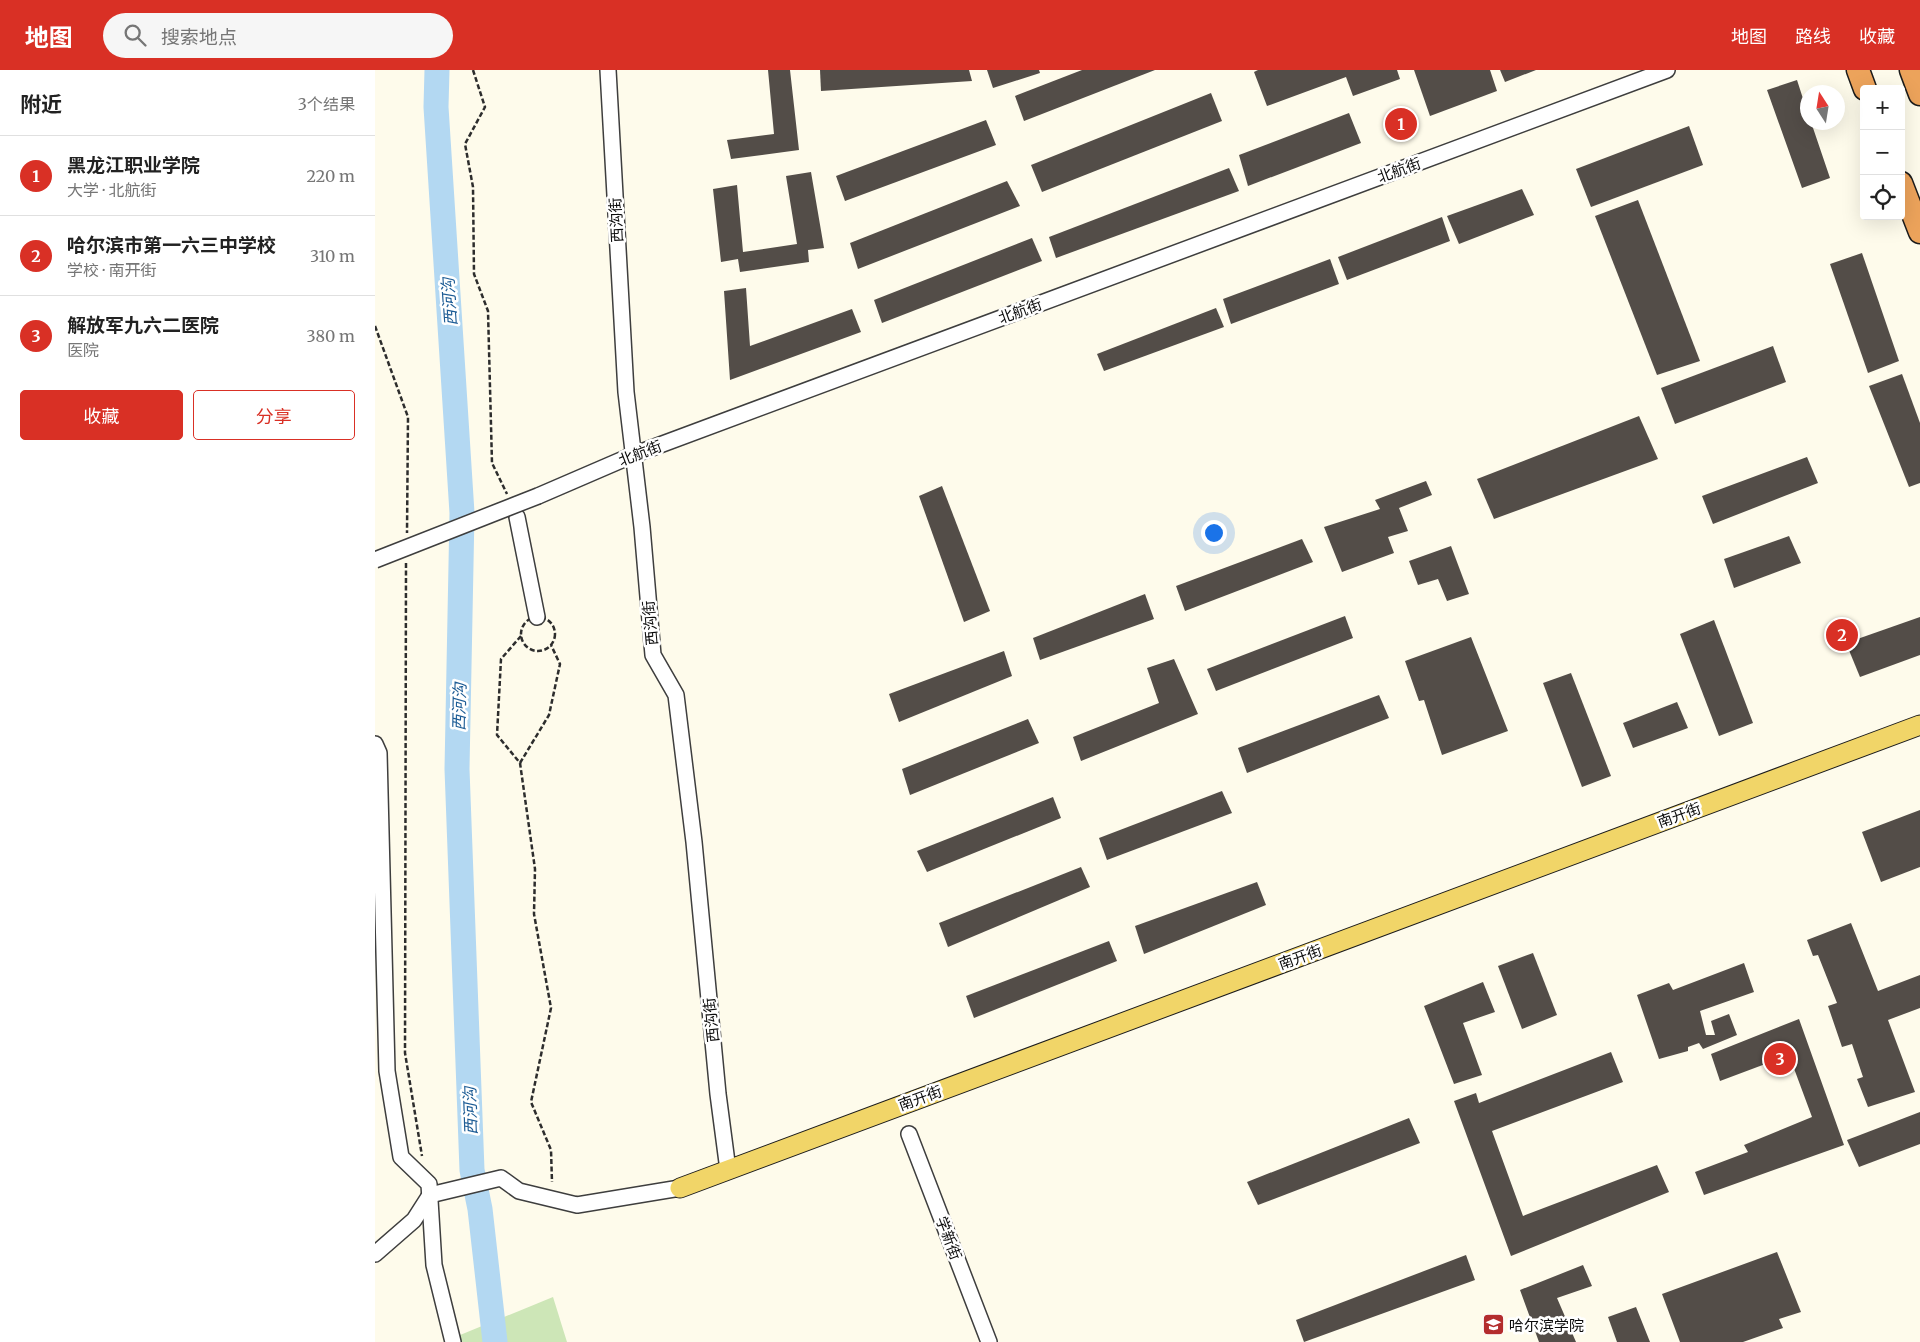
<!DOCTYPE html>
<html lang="zh">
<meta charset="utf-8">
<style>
:root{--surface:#fff;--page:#f6f6f6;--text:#222;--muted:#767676;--line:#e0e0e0;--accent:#d93025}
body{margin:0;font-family:Merriweather,"Noto Sans SC",serif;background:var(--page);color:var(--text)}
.controls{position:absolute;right:15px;top:15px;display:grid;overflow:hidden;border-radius:5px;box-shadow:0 5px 20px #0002}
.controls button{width:45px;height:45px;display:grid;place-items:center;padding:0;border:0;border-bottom:1px solid var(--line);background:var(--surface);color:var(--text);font:25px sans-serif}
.compass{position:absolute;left:1425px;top:15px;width:45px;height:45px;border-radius:50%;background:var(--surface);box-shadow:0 5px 20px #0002;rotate:348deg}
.you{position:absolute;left:838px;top:462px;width:18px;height:18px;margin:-12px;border:4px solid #fff;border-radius:50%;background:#1a73e8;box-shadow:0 0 0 8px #1a73e833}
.badge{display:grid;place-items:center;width:32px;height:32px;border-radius:50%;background:var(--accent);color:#fff;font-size:16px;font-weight:700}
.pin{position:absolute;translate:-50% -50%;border:2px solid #fff;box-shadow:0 1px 5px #0006}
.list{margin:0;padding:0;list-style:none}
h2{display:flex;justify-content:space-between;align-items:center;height:65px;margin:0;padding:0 20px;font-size:21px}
h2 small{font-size:16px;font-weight:400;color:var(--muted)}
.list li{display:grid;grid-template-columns:32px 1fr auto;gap:15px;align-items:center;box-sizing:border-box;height:80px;padding:0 20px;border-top:1px solid var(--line)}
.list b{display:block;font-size:19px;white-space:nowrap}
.list p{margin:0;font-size:16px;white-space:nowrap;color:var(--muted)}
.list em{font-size:16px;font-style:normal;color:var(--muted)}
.actions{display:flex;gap:10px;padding:15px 20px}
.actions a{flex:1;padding:11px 0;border:1px solid var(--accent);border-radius:5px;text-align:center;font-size:18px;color:var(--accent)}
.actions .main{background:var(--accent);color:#fff}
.icon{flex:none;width:28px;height:28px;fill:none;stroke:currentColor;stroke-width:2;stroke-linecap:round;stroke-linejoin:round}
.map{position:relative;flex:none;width:1545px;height:1272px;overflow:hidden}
header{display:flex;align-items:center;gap:30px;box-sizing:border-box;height:70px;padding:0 25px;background:var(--accent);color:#fff}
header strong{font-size:24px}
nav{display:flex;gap:28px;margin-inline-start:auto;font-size:18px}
.search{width:350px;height:45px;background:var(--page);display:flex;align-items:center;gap:12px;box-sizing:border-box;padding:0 18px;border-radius:28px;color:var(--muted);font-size:19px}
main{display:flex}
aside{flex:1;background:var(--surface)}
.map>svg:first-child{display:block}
.grass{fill:#cde6b7}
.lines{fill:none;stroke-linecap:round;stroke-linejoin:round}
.river{stroke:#b3d8f2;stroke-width:25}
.building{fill:#534d48}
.minor-casing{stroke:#3e3e3e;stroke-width:18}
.major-casing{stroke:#1c1c1c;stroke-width:21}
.highway-casing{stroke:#1c1c1c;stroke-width:25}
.path{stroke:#2d2d2d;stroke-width:2.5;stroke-dasharray:5 2.5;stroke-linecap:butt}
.minor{stroke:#fff;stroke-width:15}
.major{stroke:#f1d568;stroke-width:19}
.highway{stroke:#eca35b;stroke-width:22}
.minor-bridge-casing{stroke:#3e3e3e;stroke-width:18;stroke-linecap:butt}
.minor-bridge{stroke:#fff;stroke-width:15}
.labels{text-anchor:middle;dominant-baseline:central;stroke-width:5;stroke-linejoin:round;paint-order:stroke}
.street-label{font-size:15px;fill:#0b0b0b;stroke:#fff}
.poi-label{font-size:15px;fill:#0b0b0b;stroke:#fff;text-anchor:start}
.water-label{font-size:16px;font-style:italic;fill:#1d5c95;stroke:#fff}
</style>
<header>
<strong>地图</strong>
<div class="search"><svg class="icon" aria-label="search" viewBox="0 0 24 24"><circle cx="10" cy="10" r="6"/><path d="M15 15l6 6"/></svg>搜索地点</div>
<nav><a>地图</a><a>路线</a><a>收藏</a></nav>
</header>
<main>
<aside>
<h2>附近<small>3个结果</small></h2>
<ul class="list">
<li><span class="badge">1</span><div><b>黑龙江职业学院</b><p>大学 · 北航街</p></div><em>220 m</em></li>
<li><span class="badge">2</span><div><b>哈尔滨市第一六三中学校</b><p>学校 · 南开街</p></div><em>310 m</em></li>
<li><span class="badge">3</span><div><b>解放军九六二医院</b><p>医院</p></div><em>380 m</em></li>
</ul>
<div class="actions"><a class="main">收藏</a><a>分享</a></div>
</aside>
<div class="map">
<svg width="1545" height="1272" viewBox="0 0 1545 1272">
<rect width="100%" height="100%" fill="#fefbeb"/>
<path class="grass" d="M178 1227 192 1272H68Z"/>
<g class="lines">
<path class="river" d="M62 0 61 37 87 443 82 699 97 1100 105 1139 120 1272"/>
</g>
<g class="building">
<path d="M393 0H415L424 80 356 89 352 70 399 64Z"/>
<path d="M445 0H594L597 11 446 21Z"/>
<path d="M612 0H664L665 3 618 18Z"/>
<path d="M707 0H780L649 51 640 26Z"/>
<path d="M883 0H1022L1025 9 978 26 971 7 892 36 879 2Z"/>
<path d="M1039 0H1115L1122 21 1055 46Z"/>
<path d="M1125 0H1161L1130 12Z"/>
<path d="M1422 10 1432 41V52H1436L1455 108 1427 118 1392 20Z"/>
<path d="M836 23 847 51 667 122 656 95Z"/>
<path d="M974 43 986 73 873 116 864 85Z"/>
<path d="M611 50 621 75 470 131 461 106Z"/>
<path d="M1314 56 1328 95 1216 137 1201 99Z"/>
<path d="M854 98 864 121 681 188 674 167Z"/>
<path d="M436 102 449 178 433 180 434 192 365 202 363 189 346 192 338 119 362 115 368 182 422 174 411 106Z"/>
<path d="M632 111 645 136 483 199 475 173Z"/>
<path d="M1147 119 1159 145 1084 174 1072 146Z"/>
<path d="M1263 130 1325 291 1282 305 1220 146Z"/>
<path d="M1067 147 1075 171 972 210 963 187Z"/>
<path d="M657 168 667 191 507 253 499 230Z"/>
<path d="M1487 183 1524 291 1493 303 1455 194Z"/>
<path d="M955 189 964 214 856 254 848 229Z"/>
<path d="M371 218 375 276 477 239 486 262 355 310 349 221Z"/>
<path d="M841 238 849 257 729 301 722 284Z"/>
<path d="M1398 276 1411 312 1300 354 1286 318Z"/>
<path d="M1527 304 1545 353V413L1534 417 1494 316Z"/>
<path d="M1264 346 1283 389 1119 449 1102 409Z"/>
<path d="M1432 387 1443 413 1338 454 1327 426Z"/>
<path d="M1051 411 1057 425 1024 438 1033 461 1013 467 1019 483 967 502 949 457 1005 439 1000 430Z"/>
<path d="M567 416 615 541 589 552 544 426Z"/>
<path d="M1414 466 1426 493 1359 518 1349 489Z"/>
<path d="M927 469 938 492 810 541 801 516Z"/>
<path d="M1076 476 1094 524 1072 531 1063 509 1043 515 1034 491Z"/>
<path d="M770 524 779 549 665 590 658 568Z"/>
<path d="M970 546 978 568 841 621 832 599Z"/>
<path d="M1545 547V585L1485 607 1471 573Z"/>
<path d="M1339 550 1378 653 1344 666 1305 564Z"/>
<path d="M1096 567 1133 661 1067 685 1049 630 1044 631 1030 591Z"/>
<path d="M629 581 637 606 524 652 514 624Z"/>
<path d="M799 589 823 644 706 691 698 667 784 633 772 598Z"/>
<path d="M1196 603 1236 706 1207 717 1168 613Z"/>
<path d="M1004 625 1014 648 872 703 863 678Z"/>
<path d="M1302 632 1313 658 1258 678 1248 653Z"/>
<path d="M653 649 664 673 535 725 527 699Z"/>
<path d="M847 721 857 743 732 790 724 768Z"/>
<path d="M678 727 686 748 552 802 542 781Z"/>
<path d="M1545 740V797L1506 812 1487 762Z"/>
<path d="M706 797 715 817 573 877 564 853Z"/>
<path d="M882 812 891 835 769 884 760 856Z"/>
<path d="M1476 853 1503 921 1545 905V938L1513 950 1540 1022 1493 1037 1482 1009 1488 1007 1477 974 1467 977 1453 936 1462 933 1443 885 1438 886 1432 870Z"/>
<path d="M734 871 742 891 599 948 591 926Z"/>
<path d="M1158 883 1182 945 1147 959 1123 896Z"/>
<path d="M1369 893 1379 922 1325 941 1331 965H1340L1336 951 1354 944 1362 965 1328 979 1324 973 1313 977V981L1284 989 1262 925 1294 913 1298 920Z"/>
<path d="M1108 912 1120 942 1088 953 1107 1005 1079 1014 1049 936Z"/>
<path d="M1424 949 1469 1075 1329 1125 1320 1102 1373 1082 1369 1075 1437 1047 1414 985 1345 1011 1336 984Z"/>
<path d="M1236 982 1248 1012 1117 1061 1148 1146 1282 1095 1294 1122 1136 1186 1079 1031 1101 1023 1104 1033Z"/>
<path d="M1545 1042V1074L1484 1097 1472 1070Z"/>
<path d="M1034 1048 1045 1073 883 1135 872 1112Z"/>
<path d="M1402 1182 1426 1242 1404 1249 1408 1258 1368 1272H1305L1287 1224Z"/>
<path d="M1091 1185 1100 1210 929 1272 921 1250Z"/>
<path d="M1208 1195 1217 1216 1182 1228 1201 1272H1164L1145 1220Z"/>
<path d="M1261 1237 1275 1272H1242L1233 1247Z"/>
</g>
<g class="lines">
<defs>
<g id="minor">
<path d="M233 0 251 322 267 457 278 585 301 625 319 772 343 1024 353 1100"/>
<path d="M163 426 258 385 1292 0"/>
<path d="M142 447 162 547"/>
<path d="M0 674 4 683 12 1001 26 1087 54 1114 59 1195 78 1272"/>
<path d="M534 1064 614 1272"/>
<path d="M0 1184 39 1150 55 1125 126 1108 144 1121 202 1135 305 1118"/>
</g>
<path id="major" d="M305 1118 1545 655"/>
<g id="highway">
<path d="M1483 0 1490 19"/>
<path d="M1536 0 1545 24"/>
<path d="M1526 113 1545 162"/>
</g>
</defs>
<use href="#minor" class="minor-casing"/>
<use href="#major" class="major-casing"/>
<use href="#highway" class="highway-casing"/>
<g class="path">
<path d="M98 0 110 37 90 74 98 117 99 204 113 241 117 393 132 424"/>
<path d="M0 256 33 347 32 463"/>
<path d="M31 493 30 983 47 1086"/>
<circle cx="163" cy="564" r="17"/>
<path d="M146 566 126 589 122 665 145 693 160 799 159 844 176 938 156 1032 176 1080 177 1112"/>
<path d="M145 693 174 645 185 594 176 575"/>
</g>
<use href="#minor" class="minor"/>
<use href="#major" class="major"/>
<use href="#highway" class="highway"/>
<defs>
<path id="minor-bridge" d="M0 490 163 426"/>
</defs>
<use href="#minor-bridge" class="minor-bridge-casing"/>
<use href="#minor-bridge" class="minor-bridge"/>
</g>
<defs>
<symbol id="university-square" viewBox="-11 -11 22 22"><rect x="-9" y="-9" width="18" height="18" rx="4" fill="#b32c2d" stroke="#fff"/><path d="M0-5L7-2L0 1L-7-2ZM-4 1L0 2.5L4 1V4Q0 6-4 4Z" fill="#fff"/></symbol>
</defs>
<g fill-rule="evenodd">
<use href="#university-square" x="1106" y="1242" width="25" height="25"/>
</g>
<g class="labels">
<g class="street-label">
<text transform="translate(1024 100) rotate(-20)">北航街</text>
<text transform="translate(241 150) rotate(-93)">西沟街</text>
<text transform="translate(645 241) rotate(-20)">北航街</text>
<text transform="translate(265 383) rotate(-21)">北航街</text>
<text transform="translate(275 553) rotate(-95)">西沟街</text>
<text transform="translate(1304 745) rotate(-20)">南开街</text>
<text transform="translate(925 887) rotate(-20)">南开街</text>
<text transform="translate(336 950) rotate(-96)">西沟街</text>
<text transform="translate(545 1028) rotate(-20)">南开街</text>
<text transform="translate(574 1168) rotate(69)">学新街</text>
</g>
<g class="poi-label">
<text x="1134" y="1255">哈尔滨学院</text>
</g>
<g class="water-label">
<text transform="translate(74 232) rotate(-94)">西河沟</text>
<text transform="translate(84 637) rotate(-89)">西河沟</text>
<text transform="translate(95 1041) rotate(-92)">西河沟</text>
</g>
</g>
</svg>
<div class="controls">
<button>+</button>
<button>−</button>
<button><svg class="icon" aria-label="locate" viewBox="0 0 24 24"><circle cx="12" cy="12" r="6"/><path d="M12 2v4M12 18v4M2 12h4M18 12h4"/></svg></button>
</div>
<svg class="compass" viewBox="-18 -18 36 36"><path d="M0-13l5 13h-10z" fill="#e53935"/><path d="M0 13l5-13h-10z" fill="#767676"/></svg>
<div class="you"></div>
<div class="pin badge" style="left:1026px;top:54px">1</div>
<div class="pin badge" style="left:1467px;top:565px">2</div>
<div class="pin badge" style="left:1405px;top:989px">3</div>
</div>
</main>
